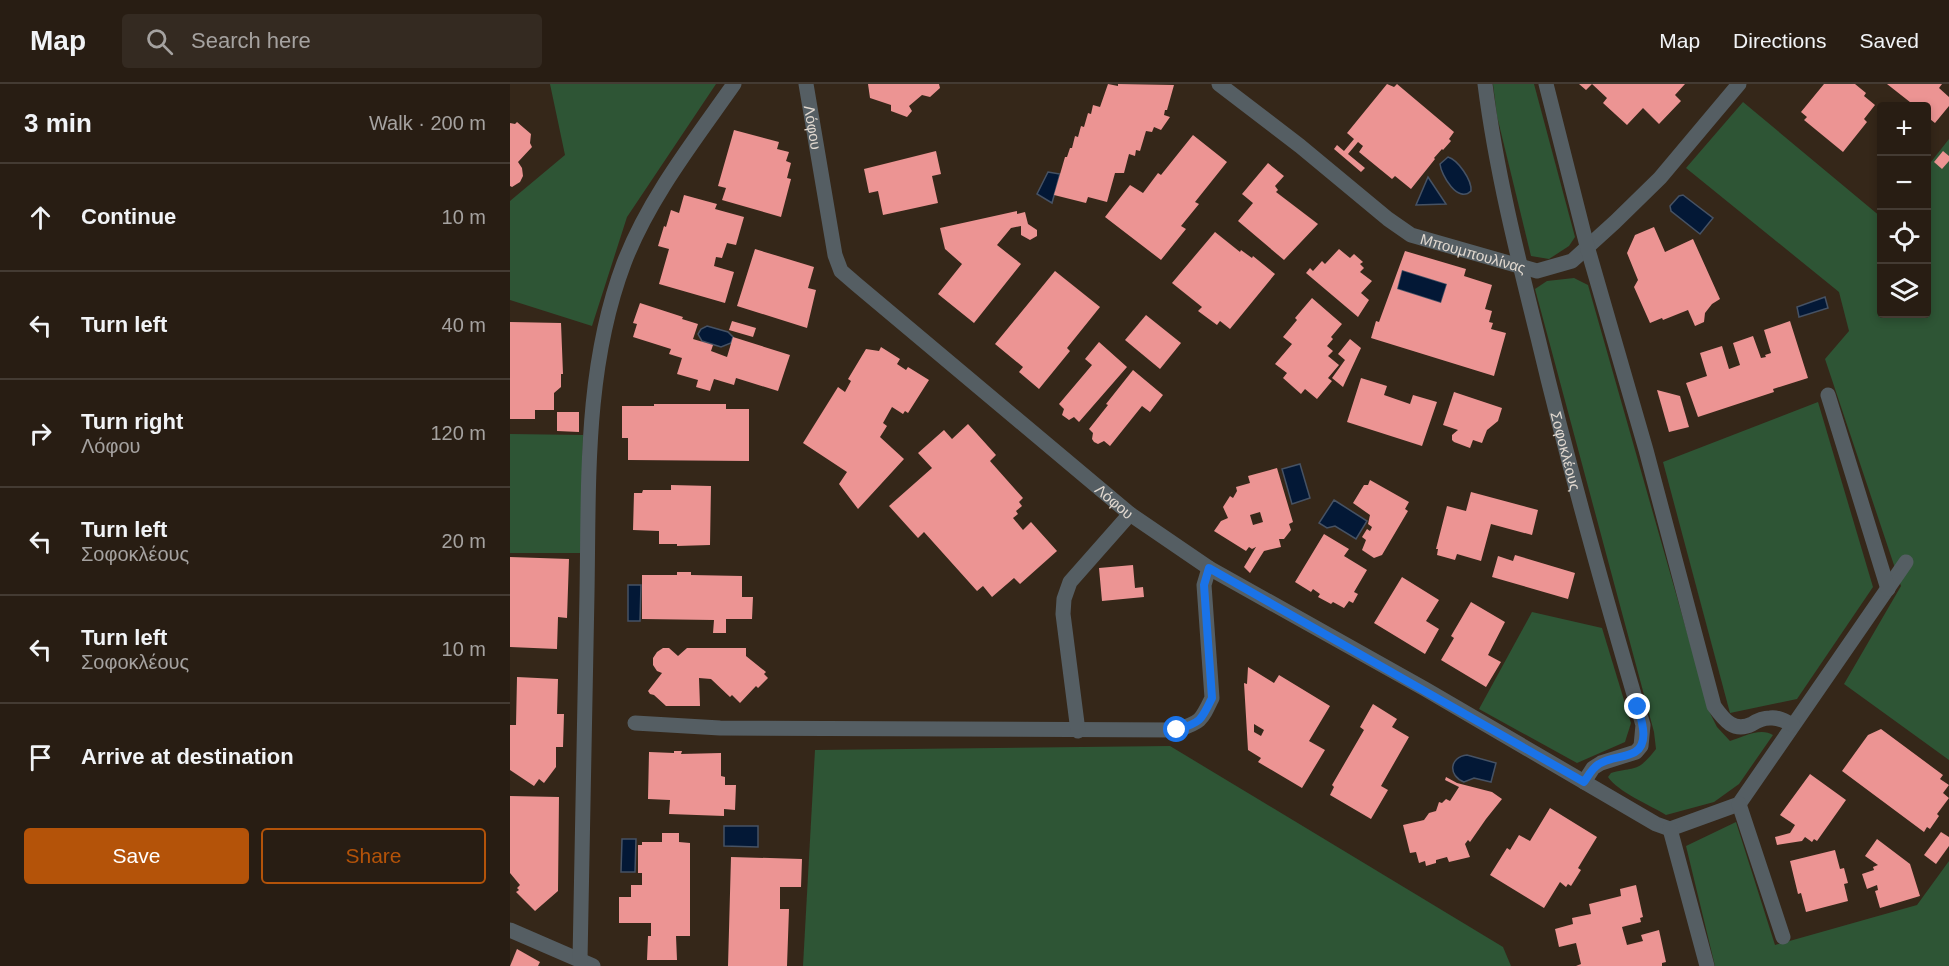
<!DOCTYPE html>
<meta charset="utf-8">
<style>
:root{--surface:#281d13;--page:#342a21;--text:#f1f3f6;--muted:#a5a2a0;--line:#443b33;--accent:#b45309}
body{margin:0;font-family:Helvetica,sans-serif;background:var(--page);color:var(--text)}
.controls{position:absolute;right:18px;top:18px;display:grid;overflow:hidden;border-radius:6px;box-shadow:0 3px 9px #0003}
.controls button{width:54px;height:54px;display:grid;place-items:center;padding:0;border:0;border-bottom:2px solid var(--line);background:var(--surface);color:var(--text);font:30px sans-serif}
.stop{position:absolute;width:18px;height:18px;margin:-14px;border:4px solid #1a73e8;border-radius:50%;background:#fff}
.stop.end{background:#1a73e8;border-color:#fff;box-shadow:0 2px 6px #0008}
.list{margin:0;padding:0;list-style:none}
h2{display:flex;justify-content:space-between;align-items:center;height:78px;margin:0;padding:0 24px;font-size:26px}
h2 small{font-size:20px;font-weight:400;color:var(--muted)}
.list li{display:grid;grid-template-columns:39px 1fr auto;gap:18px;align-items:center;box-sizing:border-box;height:108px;padding:0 24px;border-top:2px solid var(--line)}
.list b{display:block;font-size:22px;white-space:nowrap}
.list p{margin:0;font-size:20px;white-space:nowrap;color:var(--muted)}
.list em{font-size:20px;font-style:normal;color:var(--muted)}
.actions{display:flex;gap:12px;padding:18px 24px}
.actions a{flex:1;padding:14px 0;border:2px solid var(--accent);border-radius:6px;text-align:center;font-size:21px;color:var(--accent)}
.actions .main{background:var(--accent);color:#fff}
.icon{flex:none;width:33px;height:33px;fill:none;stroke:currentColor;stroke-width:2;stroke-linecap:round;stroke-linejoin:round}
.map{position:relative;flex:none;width:1439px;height:882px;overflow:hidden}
header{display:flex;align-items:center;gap:36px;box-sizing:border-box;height:84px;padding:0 30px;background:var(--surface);border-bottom:2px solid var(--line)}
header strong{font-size:28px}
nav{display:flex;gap:33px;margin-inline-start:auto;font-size:21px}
.search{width:420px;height:54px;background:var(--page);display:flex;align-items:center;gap:15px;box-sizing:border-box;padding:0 21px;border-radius:6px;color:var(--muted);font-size:22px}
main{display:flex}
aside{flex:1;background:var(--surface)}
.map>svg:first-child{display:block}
.green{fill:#2e5535}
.water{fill:#031836;stroke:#465264;stroke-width:1.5}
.building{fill:#ec9493;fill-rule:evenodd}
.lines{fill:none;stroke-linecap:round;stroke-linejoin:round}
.street{stroke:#555e63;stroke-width:15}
.route{stroke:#1a73e8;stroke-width:8}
.labels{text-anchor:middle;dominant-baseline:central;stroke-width:6;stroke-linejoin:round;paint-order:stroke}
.street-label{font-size:15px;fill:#e2d9d0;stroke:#352719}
</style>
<header>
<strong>Map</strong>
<div class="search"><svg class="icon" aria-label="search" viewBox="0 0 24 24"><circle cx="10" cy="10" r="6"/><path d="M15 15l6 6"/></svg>Search here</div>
<nav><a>Map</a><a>Directions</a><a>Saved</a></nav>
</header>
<main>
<aside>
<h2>3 min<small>Walk · 200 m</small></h2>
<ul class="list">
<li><svg class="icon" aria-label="ahead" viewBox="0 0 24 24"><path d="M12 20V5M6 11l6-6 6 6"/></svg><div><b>Continue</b></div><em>10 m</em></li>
<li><svg class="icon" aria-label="left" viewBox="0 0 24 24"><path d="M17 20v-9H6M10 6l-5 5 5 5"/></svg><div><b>Turn left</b></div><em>40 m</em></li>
<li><svg class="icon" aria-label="right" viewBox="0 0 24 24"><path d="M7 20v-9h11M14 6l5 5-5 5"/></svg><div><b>Turn right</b><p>Λόφου</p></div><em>120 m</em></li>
<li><svg class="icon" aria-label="left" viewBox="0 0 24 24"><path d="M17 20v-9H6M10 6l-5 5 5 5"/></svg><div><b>Turn left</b><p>Σοφοκλέους</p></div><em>20 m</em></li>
<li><svg class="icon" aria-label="left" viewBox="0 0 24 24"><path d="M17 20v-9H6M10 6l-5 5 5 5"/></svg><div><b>Turn left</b><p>Σοφοκλέους</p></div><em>10 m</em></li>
<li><svg class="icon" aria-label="arrive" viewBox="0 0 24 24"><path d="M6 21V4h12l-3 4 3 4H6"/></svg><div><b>Arrive at destination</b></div></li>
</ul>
<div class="actions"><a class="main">Save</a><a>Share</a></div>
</aside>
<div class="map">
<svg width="1439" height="882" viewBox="0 0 1439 882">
<rect width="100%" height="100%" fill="#352719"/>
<g class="green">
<path d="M40 0H206L117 133 82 242 0 216V117L55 71Z"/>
<path d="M983 0H1024L1065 153 1059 162 1039 175 1021 172 987 32Z"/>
<path d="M1233 18 1371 133 1372 230H1416L1417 83 1439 55V676L1334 600 1391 502 1315 275 1339 247 1329 208 1176 84Z"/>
<path d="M1064 194 1078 201 1200 629 1207 643 1220 657C1232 653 1251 643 1263 651L1229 700 1204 718 1156 731C1140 721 1108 708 1098 693L1101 689C1127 682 1127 689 1146 665L1144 648 1025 205 1037 197Z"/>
<path d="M1308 318 1363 503 1287 615 1220 629 1153 378Z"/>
<path d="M0 350 73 351 71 469H0Z"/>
<path d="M1022 528 1092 544 1121 639 1115 658 1067 679 969 625Z"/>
<path d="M660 662 993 863 1001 882H293L305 666Z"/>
<path d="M1226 738 1265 861 1407 821 1439 777V882H1205L1176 762Z"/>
</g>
<g class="water">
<path d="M938 73C948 76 962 96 961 107 948 120 931 91 930 80Z"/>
<path d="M538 88 550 90 542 119 527 110Z"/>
<path d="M918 93 936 120 906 121Z"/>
<path d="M1173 111 1203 134 1190 150 1161 127 1160 122 1169 112Z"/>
<path d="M892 186 937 200 931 219 887 205Z"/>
<path d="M1315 213 1318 224 1289 233 1287 223Z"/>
<path d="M197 242 218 248 223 253 221 259 211 263 192 257 188 250 191 245Z"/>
<path d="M790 380 800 414 782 420 772 385Z"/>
<path d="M824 416 857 437 846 455 825 442 817 444 809 439Z"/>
<path d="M118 501H131L130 537H118Z"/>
<path d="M957 671 986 679 981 698 964 694 954 698C938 692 939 673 957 671Z"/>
<path d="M214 742H248V763L214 762Z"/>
<path d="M112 755H126L125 788H111Z"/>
</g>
<g class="building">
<path d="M358 0H429L430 4 420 13 412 11 399 22 402 27 397 33 381 27V21L360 14Z"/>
<path d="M598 0 608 2V0L664 1 657 26H655L654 31 660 33 651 46 644 43 642 48 636 47 630 67 626 66 625 72 619 70 614 89H605L597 118 578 113 576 119 544 111 555 73H557L560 64H562L565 52 568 53 571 42 574 43 578 29 581 30 583 21 590 23Z"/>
<path d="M877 0 884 3 887 0 944 48 939 55 941 57 933 66 932 65 924 74 925 75 901 105 885 92 882 95 849 68 853 62 848 58 838 70 855 84 851 88 824 65 827 61 834 67 844 55 837 49Z"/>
<path d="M1069 0H1175L1165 11 1171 17 1149 40 1133 24 1117 41 1093 19 1097 14 1082 0 1076 6Z"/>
<path d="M1314 0H1345L1356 9 1354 12 1365 21 1354 35 1357 38 1333 68 1294 36 1297 33 1291 28Z"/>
<path d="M1377 0H1432L1429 4 1439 13V22L1425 39 1416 32V22H1405Z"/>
<path d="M7 38 21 50 20 59 22 63 8 78 12 84 13 92 10 98 2 103 0 102V39L5 40Z"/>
<path d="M224 46 269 58 267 65 279 68 276 77 281 79 277 94 281 95 271 133 212 116 216 104 208 102Z"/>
<path d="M683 51 717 78 685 118 689 120 671 142 676 145 651 176 595 133 620 101 633 109 648 89 651 91Z"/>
<path d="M426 67 431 90 422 92 428 119 373 131 368 107 359 109 354 85Z"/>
<path d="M1433 67 1439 72V77L1432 85 1424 78Z"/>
<path d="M758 79 774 92 765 102 768 106 766 108 808 140 774 176 728 137 743 119 732 110Z"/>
<path d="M174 111 207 120 205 125 234 133 226 161 217 159 212 174 206 173 204 182 224 188 215 219 149 200 159 165 148 162 154 142 156 143 161 126 169 129Z"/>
<path d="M507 127V130L515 128 518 140 527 146V152L520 156 511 151V142L501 144 487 161 511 180 464 239 428 210 452 180 435 165 430 144Z"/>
<path d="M1144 143 1155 168 1183 155 1210 215 1202 220 1195 229 1194 238 1185 242 1178 226 1153 236 1152 234 1140 239 1124 203 1128 196 1117 169 1125 151Z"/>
<path d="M705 148 730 168 731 166 742 174 743 172 765 190 720 245 710 237 707 241 688 227 692 223 662 199Z"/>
<path d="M245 165 304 183 298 204 306 206 297 244 227 222Z"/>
<path d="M829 165 840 174 844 170 853 178 850 180 854 184 850 188 862 197 851 209 859 216 848 233 796 189 800 184 803 187 812 177 815 180Z"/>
<path d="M895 167 956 185 954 192 982 201 975 225 982 227 979 238 983 239 981 245 996 249 984 292 861 254 866 237 869 238ZM892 186 937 200 931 219 887 205Z"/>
<path d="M545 187 590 223 557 264 560 267 529 305 509 288 513 283 485 260Z"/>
<path d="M802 214 832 240 821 253 823 255 817 262 823 267 818 272 829 281 818 294 822 297 807 315 795 305 791 310 773 294 777 289 765 280 782 260 773 253 787 236 785 234Z"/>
<path d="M130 219 173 233 172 235 188 240 183 255 203 261 201 267 217 273 223 253 280 271 268 307 226 294 224 301 204 295 200 307 186 303 188 296 167 290 172 274 159 270 161 265 123 253 127 240 123 239Z"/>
<path d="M636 231 671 259 650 285 615 256Z"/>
<path d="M222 237 246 244 243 253 219 246Z"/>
<path d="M1280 237 1298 294 1263 305 1264 308 1188 333 1176 299 1197 292 1190 269 1212 262 1219 285 1230 281 1223 259 1243 252 1251 274 1256 273 1255 271 1261 269 1254 246Z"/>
<path d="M0 238 51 239 53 290H51V303L44 309V326H25V335H0Z"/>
<path d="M840 255 851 264 833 303 822 294 835 276 828 270Z"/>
<path d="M589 258 617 283 569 338 564 333 559 336 552 331 554 325 549 320 582 281 575 275Z"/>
<path d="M371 263 390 275 387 280 396 286 398 283 419 296 398 329 395 327 393 330 382 323 373 339 377 342 370 353 394 375 348 425 329 400 337 388 293 359 328 303 335 308 341 297 338 295 356 265 369 267Z"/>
<path d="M623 286 653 311 640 328 632 322 600 362 594 357 588 360 584 358 582 355 583 349 579 345 598 321 596 320Z"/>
<path d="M851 294 877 302 874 311 900 320 903 311 927 318 912 362 837 338Z"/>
<path d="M1147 306 1170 312 1179 343 1159 348Z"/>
<path d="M944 308 992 324 988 337 977 346 972 359 963 356 960 364 944 358 942 356V351L948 346 933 341Z"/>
<path d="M144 320H216V325H239V377L118 376V354H112V322H144Z"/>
<path d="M47 328H69V348L47 347Z"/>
<path d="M458 340 486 371 480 377 513 414 509 418 512 422 506 427 508 430 503 434 513 446 521 438 547 467 510 500 504 494 482 513 473 502 467 507 414 448 408 454 379 422 422 384 408 369 434 346 442 355Z"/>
<path d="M767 384 783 438 779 440 781 446 774 455H769L771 463 754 467 740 489 734 483 746 463 742 465 739 463 736 467 704 447 711 437 718 434 713 423 720 412 723 414 727 407 726 403 740 399 738 392ZM750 428 753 438 743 441 740 431Z"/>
<path d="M860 396 899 418 895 425 898 427 872 471 864 474 852 466 856 456 852 453 857 445 860 447 862 443 858 440 860 431 843 419 854 401H858Z"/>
<path d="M161 401 201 402 200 461 167 462V460H149V447L123 446 124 409H132L133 406H161Z"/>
<path d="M961 408 1028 426 1022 451 981 440 971 477 947 470 945 476 927 471 928 465H926L937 422 956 427Z"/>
<path d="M814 450 839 465 834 472 857 486 844 508 848 510 843 519 839 517 834 524 823 518 821 520 808 513 810 510 803 505 801 508 785 498Z"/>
<path d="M1005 471 1065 489 1058 515 982 493 988 472 1003 477Z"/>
<path d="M0 473 59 475 57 534 48 533 47 565 0 563Z"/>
<path d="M623 481 625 504 633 503 634 513 592 517 589 484Z"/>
<path d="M167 488H181V491L232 492V513H243L242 535H216V549H203L204 536 132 535V491H167Z"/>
<path d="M892 493 929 516 916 537 929 545 915 570 864 539Z"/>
<path d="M961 518 995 538 978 571 991 578 976 603 931 576 944 554 941 552Z"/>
<path d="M153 564H159L168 572 177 564H236V572L256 588 254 590 258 594 248 604 246 602 230 619 222 611 220 613 201 595 189 594 190 622H156L144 611 140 610 138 607 152 589 147 587 143 581V574L147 568Z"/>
<path d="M738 583 764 599 769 591 820 622 799 657 815 666 792 704 748 678 751 674 738 666 734 599 737 600ZM744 640 754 646 751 652 744 648Z"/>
<path d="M7 593 48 595 47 630H54L53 663H46V683L34 699 29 695 24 702 0 686V641H6Z"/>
<path d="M863 620 887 635 882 643 899 653 871 702 878 706 861 735 820 711 824 703 822 701 854 646 850 643Z"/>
<path d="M1371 645 1433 691 1430 695 1439 701 1433 709 1439 714 1427 730 1429 732 1420 745 1417 743 1414 748 1332 687 1358 651Z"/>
<path d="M164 667H172L171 670 211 669V692L215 693V701H226L225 726 214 725V732L159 730 160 716 138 715 139 668 164 669Z"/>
<path d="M1300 690 1336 716 1307 757 1304 755 1302 758 1295 753 1292 757 1267 761 1265 753 1280 749 1285 741 1270 731Z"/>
<path d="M936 693 947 699 982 708 992 715 976 735 960 758 958 756 955 760 960 773 939 778 937 773 926 776V779L916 782 915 777 909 779 906 768 900 769 893 741 914 736 919 729 926 727 929 718 932 719 936 715 940 717 949 703 935 696Z"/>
<path d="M0 712 49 713 48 807 25 827 6 808 9 806 7 804 10 801 0 789Z"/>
<path d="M1040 724 1087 753 1068 784 1071 786 1061 802 1058 800 1056 803 1050 798 1034 824 980 791 997 764 1000 766 1009 751 1020 757Z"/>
<path d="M1431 748 1439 753V762L1426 780 1414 771Z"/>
<path d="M152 749H169V758L180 759V852H166L167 876H137L138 852H141V839H109V813H121V801H132V789H128V761H132V758H152Z"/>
<path d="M1367 755 1400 780 1410 812 1370 824 1365 807 1368 806 1367 801 1357 805 1352 790 1364 786 1363 783 1368 781 1355 772Z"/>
<path d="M1325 766 1330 785 1334 784 1338 799 1334 800 1338 817 1296 828 1291 809 1288 810 1280 777Z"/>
<path d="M221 773 292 775 291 803H270V825H279L277 882H218Z"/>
<path d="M1126 801 1133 833 1130 834 1131 838 1112 843 1117 861 1133 857 1131 851 1149 846 1156 878 1152 879V882H1066L1071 880 1066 859 1049 863 1045 845 1063 840 1062 834 1081 830 1079 820 1111 812 1110 805Z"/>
<path d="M7 865 30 878 28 882H0Z"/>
</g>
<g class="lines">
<g class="street">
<path id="s1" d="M296 0 325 171 331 187 346 200 620 430 699 484 915 605 1146 740 1160 745 1229 720 1396 478"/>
<path id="s2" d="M709 0 790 62 878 135 901 151 1027 187 1062 177 1105 138 1150 94 1229 0"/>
<path id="s3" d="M975 0C986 86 1007 170 1028 254 1059 384 1095 513 1133 641L1131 662 1126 668 1091 679 1083 684 1074 698"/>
<path d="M1036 0 1077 162 1136 366 1204 622C1214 636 1224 649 1242 640 1248 636 1253 634 1260 634 1269 633 1275 637 1283 641"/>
<path d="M1318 311 1378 505"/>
<path d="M125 639 210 644 667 646C691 638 691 637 702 614L694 501 699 484"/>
<path d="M568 647 553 530 554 515 560 498 620 430"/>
<path d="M1229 720 1273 853"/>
<path d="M1160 745 1197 882"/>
<path d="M0 846 83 882"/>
<path d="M70 876C72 754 74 632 77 509 79 399 74 285 114 179 139 114 184 57 224 0"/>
</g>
</g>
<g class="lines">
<path class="route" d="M667 646C691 638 691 637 702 614L694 501 699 484 1074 698C1079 691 1082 684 1089 680 1100 673 1115 674 1125 668 1140 659 1131 635 1128 623"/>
</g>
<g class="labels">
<g class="street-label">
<text stroke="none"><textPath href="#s1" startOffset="44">Λόφου</textPath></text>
<text stroke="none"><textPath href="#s2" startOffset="309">Μπουμπουλίνας</textPath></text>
<text stroke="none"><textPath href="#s3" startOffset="376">Σοφοκλέους</textPath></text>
<text stroke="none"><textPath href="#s1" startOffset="548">Λόφου</textPath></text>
</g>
</g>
</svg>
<div class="controls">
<button>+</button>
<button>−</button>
<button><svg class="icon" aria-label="locate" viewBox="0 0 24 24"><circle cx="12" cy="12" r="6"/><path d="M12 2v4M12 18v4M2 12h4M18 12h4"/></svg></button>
<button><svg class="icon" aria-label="layers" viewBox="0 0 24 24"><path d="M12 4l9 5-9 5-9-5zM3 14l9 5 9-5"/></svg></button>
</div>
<div class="stop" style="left:667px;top:646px"></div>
<div class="stop end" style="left:1128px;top:623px"></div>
</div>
</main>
